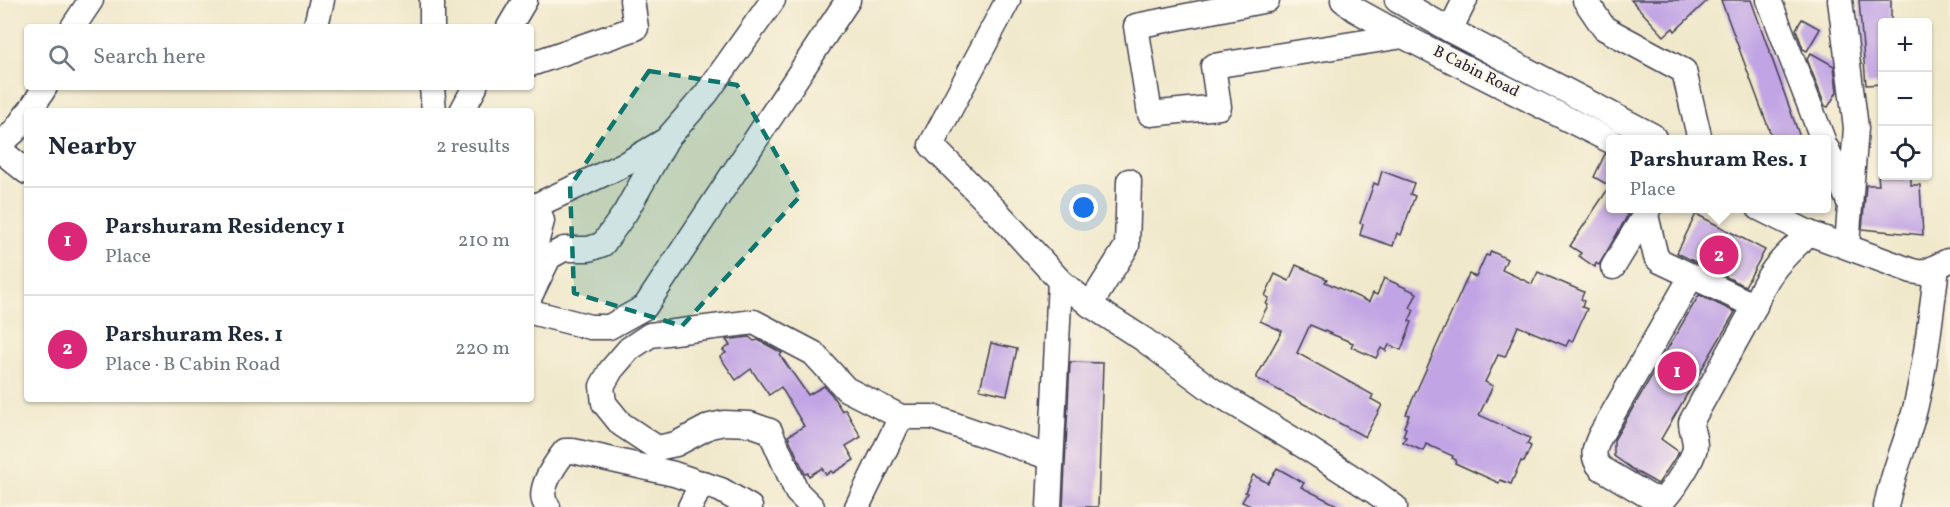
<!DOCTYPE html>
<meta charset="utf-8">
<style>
:root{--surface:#fff;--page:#f6f6f7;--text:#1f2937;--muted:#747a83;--line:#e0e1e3;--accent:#db2777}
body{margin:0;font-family:Vollkorn,serif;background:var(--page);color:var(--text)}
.controls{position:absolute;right:18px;top:18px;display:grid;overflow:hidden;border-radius:6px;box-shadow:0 2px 4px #0004}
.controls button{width:54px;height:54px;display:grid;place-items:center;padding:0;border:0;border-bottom:2px solid var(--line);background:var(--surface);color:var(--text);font:30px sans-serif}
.you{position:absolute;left:1084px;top:208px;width:21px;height:21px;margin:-15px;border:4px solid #fff;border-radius:50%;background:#1a73e8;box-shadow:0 0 0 9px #1a73e833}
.badge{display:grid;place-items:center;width:39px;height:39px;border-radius:50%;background:var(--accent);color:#fff;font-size:20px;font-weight:700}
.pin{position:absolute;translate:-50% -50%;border:3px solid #fff;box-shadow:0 2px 6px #0006}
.popup{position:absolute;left:1606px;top:135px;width:225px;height:78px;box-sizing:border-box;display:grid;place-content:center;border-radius:6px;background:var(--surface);filter:drop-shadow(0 2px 4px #0005);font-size:20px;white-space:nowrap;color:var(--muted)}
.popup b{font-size:22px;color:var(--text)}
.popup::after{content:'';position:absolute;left:50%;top:100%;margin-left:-12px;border:12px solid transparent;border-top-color:var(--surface)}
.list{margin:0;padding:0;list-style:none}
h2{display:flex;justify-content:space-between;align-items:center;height:78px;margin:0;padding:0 24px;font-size:26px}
h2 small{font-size:20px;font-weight:400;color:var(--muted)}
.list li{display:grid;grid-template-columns:39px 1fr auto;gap:18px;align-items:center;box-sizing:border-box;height:108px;padding:0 24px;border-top:2px solid var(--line)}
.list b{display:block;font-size:22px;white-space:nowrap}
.list p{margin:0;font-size:20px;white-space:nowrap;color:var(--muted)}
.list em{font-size:20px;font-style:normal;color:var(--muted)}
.icon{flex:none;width:33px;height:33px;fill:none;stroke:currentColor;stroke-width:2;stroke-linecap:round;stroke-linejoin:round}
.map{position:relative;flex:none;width:1950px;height:507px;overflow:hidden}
.search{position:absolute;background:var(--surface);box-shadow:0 2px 4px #0004;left:24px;top:24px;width:510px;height:66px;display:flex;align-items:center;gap:15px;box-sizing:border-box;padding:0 21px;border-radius:6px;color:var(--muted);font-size:22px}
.panel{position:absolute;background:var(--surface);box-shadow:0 2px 4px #0004;left:24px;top:108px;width:510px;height:294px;border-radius:6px}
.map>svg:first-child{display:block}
.building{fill:#c1a4e4}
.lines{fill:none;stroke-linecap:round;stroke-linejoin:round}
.minor-casing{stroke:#414051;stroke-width:27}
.minor{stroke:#fff;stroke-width:24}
.marked{fill:#0f766e;fill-opacity:0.2;stroke:#0f766e;stroke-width:4.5;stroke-dasharray:12 8;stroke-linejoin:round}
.labels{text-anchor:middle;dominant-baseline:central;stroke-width:4.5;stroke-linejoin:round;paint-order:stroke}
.street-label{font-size:16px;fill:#22223b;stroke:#fcf5e5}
</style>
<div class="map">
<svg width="1950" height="507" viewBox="0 0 1950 507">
<rect width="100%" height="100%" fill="#fcf5e5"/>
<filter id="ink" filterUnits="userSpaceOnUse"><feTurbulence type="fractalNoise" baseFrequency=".0167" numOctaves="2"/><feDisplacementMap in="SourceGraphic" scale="12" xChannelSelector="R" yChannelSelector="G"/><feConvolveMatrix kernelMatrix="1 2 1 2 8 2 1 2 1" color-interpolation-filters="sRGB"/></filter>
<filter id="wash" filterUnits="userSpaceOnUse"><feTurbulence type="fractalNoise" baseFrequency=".008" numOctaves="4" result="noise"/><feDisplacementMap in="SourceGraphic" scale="24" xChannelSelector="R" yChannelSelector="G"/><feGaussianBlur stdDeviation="1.35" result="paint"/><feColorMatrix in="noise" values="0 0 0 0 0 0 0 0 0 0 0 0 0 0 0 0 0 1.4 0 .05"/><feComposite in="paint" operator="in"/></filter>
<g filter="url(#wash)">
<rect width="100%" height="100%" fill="#f0e8cb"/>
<g id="blocks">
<g class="building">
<path d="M1631 0H1708L1675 31 1673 28 1664 36Z"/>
<path d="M1721 0H1751L1801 140H1773Z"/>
<path d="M1859 0H1891V22H1882V84L1866 85Z"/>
<path d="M1802 19 1820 29 1807 51 1803 49 1796 29Z"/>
<path d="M1811 53 1834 66 1837 92 1828 107 1825 106 1807 59Z"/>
<path d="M1605 154 1611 155V208H1629L1626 214 1628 215 1599 265 1596 263 1595 267 1579 256 1581 253 1570 246 1610 186 1594 177Z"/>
<path d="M1382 171 1414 183 1410 194 1415 196 1401 235 1397 233 1393 246 1360 235 1363 224 1360 223 1370 195 1374 183 1378 185Z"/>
<path d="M1878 176H1911V185H1920L1923 235 1862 229 1866 185H1879Z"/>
<path d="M1696 214 1765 250 1745 286 1677 253Z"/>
<path d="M1491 251 1507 259 1502 270 1532 284 1538 272 1584 292 1581 299 1584 301 1582 307 1587 309 1572 342 1569 340 1566 346 1518 326 1505 357 1498 355 1485 382 1493 386 1479 415 1530 438 1527 444 1531 446 1524 462 1521 461 1511 484 1500 480 1499 483 1455 463 1456 460 1452 458 1453 456 1426 444 1423 451 1403 442 1406 437 1403 436 1406 428 1404 427 1409 415 1406 414 1469 274 1476 277 1486 255 1489 256Z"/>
<path d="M1296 265 1327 279 1325 282 1369 302 1373 293 1377 295 1384 278 1417 293 1410 308 1414 310 1409 321 1412 322 1401 350 1389 345 1386 351 1381 348 1376 358 1351 347 1353 343 1310 325 1297 353 1373 395 1371 399 1382 405 1365 437 1256 378 1282 331 1260 321 1268 305 1266 304 1269 298 1265 296 1275 274 1289 281Z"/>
<path d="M1699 295 1735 312 1661 439 1679 452 1658 484 1635 471 1614 456V440Z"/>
<path d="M749 337 754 341 758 340 782 353 780 355 808 395 824 386 832 395 842 411 845 409 861 437 846 446 854 460 833 473 831 471 826 475 822 468 809 476 808 473 805 474 788 436 804 426 781 387 769 395 751 369 736 380 720 357 726 353 723 350 730 345 726 340Z"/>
<path d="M991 343 1017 349 1007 395 980 389Z"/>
<path d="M1070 362 1103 363 1098 507H1063Z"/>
<path d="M1277 468 1304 483 1301 487 1341 507H1253L1242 502 1247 493 1245 492 1253 475 1268 483Z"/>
</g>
</g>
</g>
<g filter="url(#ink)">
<use href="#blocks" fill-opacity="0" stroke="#414051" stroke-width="1.5"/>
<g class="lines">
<defs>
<g id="minor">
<path d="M432 0V27"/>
<path d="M1008 0 931 145 1001 216 1060 281 1090 305 1143 339 1212 390 1307 448 1375 492 1395 507"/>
<path d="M1267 0 1136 26 1150 114 1219 107 1213 66 1403 36"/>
<path d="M1343 0 1356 10 1403 36 1611 141"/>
<path d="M1397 0 1450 30 1653 136 1655 140"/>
<path d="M1585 0 1604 28 1684 71 1700 140"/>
<path d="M1769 0 1823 140"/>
<path d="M1840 0 1856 128 1847 245"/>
<path d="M317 21 322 0"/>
<path d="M73 27 91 0"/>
<path d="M509 27 525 0"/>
<path d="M1450 30 1465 0"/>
<path d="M531 64 636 28 632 0"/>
<path d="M432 87 434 111"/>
<path d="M30 111 45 87"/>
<path d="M462 111 475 87"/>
<path d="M0 144 14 132 27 114"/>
<path d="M1827 149 1848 200"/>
<path d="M0 150 27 172"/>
<path d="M531 206 537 205 627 163 666 140 706 94 773 0"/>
<path d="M1759 208 1809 233 1912 271 1923 273 1948 261"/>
<path d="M1646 215 1656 257 1660 261 1755 306"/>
<path d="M531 262 542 221 537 205"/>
<path d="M1613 267 1649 208"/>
<path d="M1691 277 1600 436C1594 449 1591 457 1601 468L1650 497 1663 500C1672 491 1695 458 1695 446 1695 437 1691 430 1691 422L1755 306C1766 272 1784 257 1809 233"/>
<path d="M531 294 549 257 564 249H589L603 244 625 213 665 142"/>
<path d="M1090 305 1127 246 1129 181"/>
<path d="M531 308 535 313 590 327H609L645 307 848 0"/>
<path d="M548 507C534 493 555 464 565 451H573L674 474 721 490 750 507"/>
<path d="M690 507 702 483"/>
<path d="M812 507 797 492 770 431 750 424 724 423 710 426 676 444 657 448 621 424 604 403 602 386 611 370 629 349 650 335 754 322 813 353 846 389 901 417H932L1051 458"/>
<path d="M857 507 901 417"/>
<path d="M1049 507 1060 281"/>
<path d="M1886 507C1892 473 1907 442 1915 409 1926 363 1931 314 1937 267"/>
</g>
</defs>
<use href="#minor" class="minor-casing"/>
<use href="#minor" class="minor"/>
</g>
</g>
<path class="marked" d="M649 71 737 85 800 196 682 326 574 293 570 186Z"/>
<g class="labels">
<g class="street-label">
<text transform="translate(1476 72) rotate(27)">B Cabin Road</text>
</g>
</g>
</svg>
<div class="controls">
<button>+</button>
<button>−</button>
<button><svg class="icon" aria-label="locate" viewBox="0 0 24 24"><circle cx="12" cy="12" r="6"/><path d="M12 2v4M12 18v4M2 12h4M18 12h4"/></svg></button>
</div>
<div class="you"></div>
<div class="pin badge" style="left:1677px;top:371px">1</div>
<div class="pin badge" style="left:1719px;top:255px">2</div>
<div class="popup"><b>Parshuram Res. 1</b>Place</div>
<div class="search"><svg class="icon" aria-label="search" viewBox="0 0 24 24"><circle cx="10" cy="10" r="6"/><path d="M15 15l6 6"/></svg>Search here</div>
<section class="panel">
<h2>Nearby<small>2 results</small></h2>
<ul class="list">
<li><span class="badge">1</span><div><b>Parshuram Residency 1</b><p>Place</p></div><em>210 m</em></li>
<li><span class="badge">2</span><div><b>Parshuram Res. 1</b><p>Place · B Cabin Road</p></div><em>220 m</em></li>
</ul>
</section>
</div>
